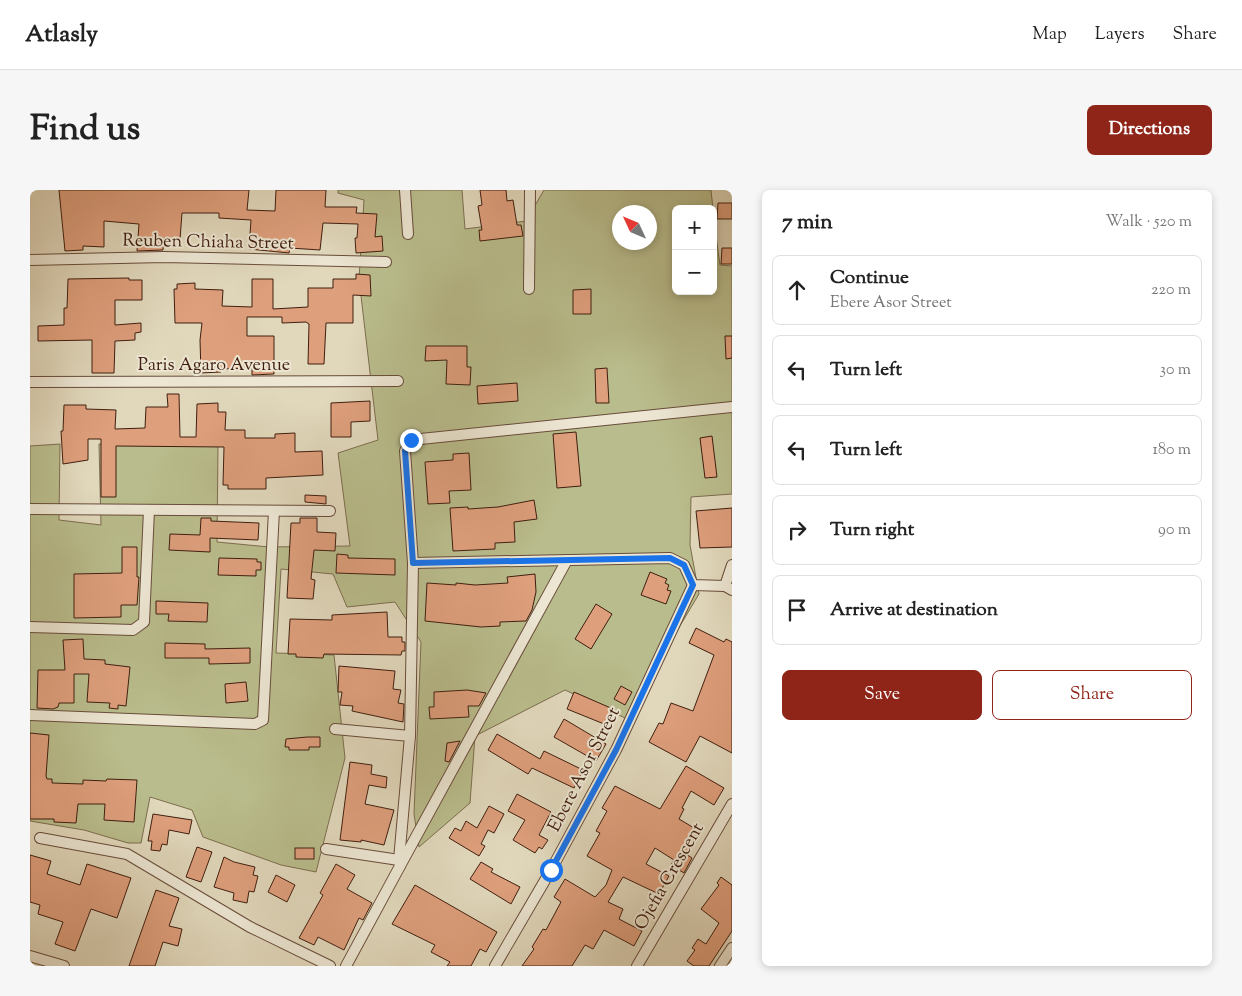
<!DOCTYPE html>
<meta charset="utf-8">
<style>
:root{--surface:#fff;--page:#f6f6f6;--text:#222;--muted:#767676;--line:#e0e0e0;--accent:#8f2418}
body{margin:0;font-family:"Sorts Mill Goudy",serif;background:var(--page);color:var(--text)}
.controls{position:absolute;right:15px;top:15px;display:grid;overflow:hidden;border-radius:8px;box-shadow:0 2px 8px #0003}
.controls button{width:45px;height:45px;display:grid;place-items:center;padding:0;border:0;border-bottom:1px solid var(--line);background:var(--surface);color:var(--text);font:25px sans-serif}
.compass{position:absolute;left:582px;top:15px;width:45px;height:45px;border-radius:50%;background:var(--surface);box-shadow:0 2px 8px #0003;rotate:314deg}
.stop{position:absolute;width:15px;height:15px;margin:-11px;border:4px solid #1a73e8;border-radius:50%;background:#fff}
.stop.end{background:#1a73e8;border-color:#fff;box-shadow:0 1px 5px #0008}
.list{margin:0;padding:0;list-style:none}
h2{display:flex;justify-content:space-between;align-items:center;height:65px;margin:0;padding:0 20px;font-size:21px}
h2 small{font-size:16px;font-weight:400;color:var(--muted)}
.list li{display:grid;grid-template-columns:32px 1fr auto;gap:15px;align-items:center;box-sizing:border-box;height:70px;margin:0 10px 10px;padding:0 10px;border:1px solid var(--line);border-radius:8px}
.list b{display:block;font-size:19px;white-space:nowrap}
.list p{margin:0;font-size:16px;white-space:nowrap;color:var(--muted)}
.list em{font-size:16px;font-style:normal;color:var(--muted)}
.actions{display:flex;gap:10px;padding:15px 20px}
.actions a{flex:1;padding:11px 0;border:1px solid var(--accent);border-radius:8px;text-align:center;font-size:18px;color:var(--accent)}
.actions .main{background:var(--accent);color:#fff}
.icon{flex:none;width:28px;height:28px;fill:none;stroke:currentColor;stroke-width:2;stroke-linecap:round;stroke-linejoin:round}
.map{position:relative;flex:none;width:702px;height:776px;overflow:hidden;border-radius:8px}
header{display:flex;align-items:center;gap:30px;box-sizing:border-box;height:70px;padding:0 25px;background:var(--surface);border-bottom:1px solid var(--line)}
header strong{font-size:24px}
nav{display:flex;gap:28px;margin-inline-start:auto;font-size:18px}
.intro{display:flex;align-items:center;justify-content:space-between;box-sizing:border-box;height:120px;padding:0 30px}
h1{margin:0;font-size:35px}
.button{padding:12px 22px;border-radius:8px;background:var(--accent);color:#fff;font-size:18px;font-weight:700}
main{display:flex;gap:30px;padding:0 30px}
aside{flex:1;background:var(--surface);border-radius:8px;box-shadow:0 2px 8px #0003}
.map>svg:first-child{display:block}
.green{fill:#b9bc8c;stroke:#7c6d4e;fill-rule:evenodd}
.building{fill:#de9f7c;stroke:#401e0f}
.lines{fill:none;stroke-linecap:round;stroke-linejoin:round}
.street-casing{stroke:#684c3a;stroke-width:12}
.street{stroke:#ece6d3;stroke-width:10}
.route{stroke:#1a73e8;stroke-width:6}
.labels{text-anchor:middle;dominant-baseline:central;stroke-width:4;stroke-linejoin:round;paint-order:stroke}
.street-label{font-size:18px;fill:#401e0f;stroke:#ece6d3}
</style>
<header>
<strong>Atlasly</strong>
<nav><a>Map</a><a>Layers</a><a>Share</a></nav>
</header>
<div class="intro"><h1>Find us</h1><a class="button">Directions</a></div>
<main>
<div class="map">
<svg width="702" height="776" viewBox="0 0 702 776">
<rect width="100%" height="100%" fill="#e1d8bc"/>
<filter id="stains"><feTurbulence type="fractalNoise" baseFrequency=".004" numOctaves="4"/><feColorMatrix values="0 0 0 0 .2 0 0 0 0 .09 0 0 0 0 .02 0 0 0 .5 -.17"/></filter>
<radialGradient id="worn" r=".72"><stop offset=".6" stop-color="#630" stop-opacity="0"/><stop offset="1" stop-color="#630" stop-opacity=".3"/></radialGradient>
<path class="green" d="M308 0H432L435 39 496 31 514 0H681L683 19H646V101H683V24L690 75 702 76V304L661 307 660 355 669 404 595 528 535 500 445 546 440 613 389 657 384 624 391 452 365 412 317 417 303 384 251 379 246 463 304 465 315 568 286 682 251 675 173 647 162 620 120 607 111 653H98L54 640 0 631V256L30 254 29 330 71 335 69 254H188L187 352 239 357 320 356 308 263 348 250 329 89 334 10 308 3ZM590 22H620V52H590Z"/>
<g class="building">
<path d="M29 0H219L217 20 245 21 246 0H296L295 17H327L326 23 347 24 345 47 352 46 353 61 326 63 325 48H327L328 34 293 33 290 60 260 58 259 63 219 59 221 30 189 28V23H152L150 49 134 48 133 60 107 61 109 34 74 31V57L53 56V60L35 61Z"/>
<path d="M450 0H476L477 11 483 10 487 35H491L493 46 450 51 449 40H452L448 16 452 15Z"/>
<path d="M688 13H702V29H687Z"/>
<path d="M692 58H702V74H691Z"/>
<path d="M326 84 340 85 341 106 323 105V133H296L294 174H278L279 134 276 132 252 133V127H217V146H244V184L222 185V178L191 179V182L171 183 170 150 172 133H145L144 99H147V94L165 93V99L193 100 192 116 222 117V89H243V119L278 117V98H303V89H326Z"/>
<path d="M99 88V90H112V110H85V135L111 133V142L105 143V150L85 151 84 183H62V150L8 151V136L34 135V118H37L38 89Z"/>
<path d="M561 99V124H543V100Z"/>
<path d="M695 146H702V168L696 169Z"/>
<path d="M396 156H437V177H441L440 195 416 194 417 170 395 171Z"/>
<path d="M577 178 579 213H566L565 179Z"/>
<path d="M487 193 488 211 448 214 447 196Z"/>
<path d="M137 204H149L150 247H166L167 214 188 213V222H196L195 240H215V248H245V244L265 243V262L292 261 293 285 236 288V299H198V295H193L194 257 86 256V307H71V249H58V270L33 274 31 241H33L34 215H56V219L86 220 85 239 115 238 116 217H138Z"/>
<path d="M340 211V231L321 232V247H301V213Z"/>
<path d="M546 242 551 296 527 298 523 244Z"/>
<path d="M682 246 687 287 675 288 670 248Z"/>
<path d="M439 263 441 300 419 301 420 313 398 314 395 272 423 270V264Z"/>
<path d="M275 305 296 306V314L275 312Z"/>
<path d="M504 310 507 329 484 332 485 352 465 353V359L423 361 420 318 438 317V319L468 317Z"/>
<path d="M702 318V357L670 358 666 321Z"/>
<path d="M171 328H181V331L229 333 228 350 180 348V362L139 360 140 344 170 345Z"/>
<path d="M270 328H287V342L306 343 305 361 284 360 281 389 285 390 283 409 257 408 261 333H270Z"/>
<path d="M92 357H107V387H109L107 415H91V427L44 428V384L92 383Z"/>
<path d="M307 364 318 365V368L365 369V385L306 383Z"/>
<path d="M189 368 227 369V372H231V380H226V386L188 385Z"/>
<path d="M620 382 637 389 635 393 639 395 637 400 641 401 636 414 611 405Z"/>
<path d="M505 384 506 402 502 420 496 431 470 432V436L451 437 395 431 397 393 426 395V393L445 395 478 393 477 387Z"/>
<path d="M126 411 178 413 177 432 138 431 139 424H126Z"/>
<path d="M566 414 582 424 561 459 545 449Z"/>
<path d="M357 422 358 447H372V452H375V461H372L371 465 294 464 293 468 266 467V464H258L260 429 302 430V425Z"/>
<path d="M666 438 694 452 696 449 702 452V563L670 546 656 572 619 552 629 533 633 534 641 513 663 521 684 465 659 453Z"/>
<path d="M53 449 54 469 75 470V474L100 477 96 516 88 515V519L79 518 80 513 57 512 59 484H44V513H29L28 517 23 519 7 518 8 480H35L33 450Z"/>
<path d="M135 453 175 454V459L220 458V473L179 474V468H135Z"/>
<path d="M309 476 365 481 363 499 371 500 368 513 374 514 373 532 322 521 323 516 310 515 312 502H308Z"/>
<path d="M216 492 218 511 196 513 195 494Z"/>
<path d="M591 496 602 502 595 515 584 509Z"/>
<path d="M437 500 456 503 449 516H438L439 527 400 529 399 517H404V502Z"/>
<path d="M544 502 583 519 579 536 537 519Z"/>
<path d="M534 529 576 554 566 571 524 547Z"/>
<path d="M0 543 19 545 16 586 17 589H22V593L53 594V590L76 591 77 589 107 590 104 632 74 630 75 614H48L46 633 24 632V629H0Z"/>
<path d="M467 544 510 569 514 561 553 580 544 598 502 578 498 584 458 560Z"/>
<path d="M277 547H290V557H279V560H259V557H255L256 549Z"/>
<path d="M430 551 419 572 415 571 417 553Z"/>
<path d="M320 572 342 575 341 584 357 587 356 598 339 595 335 614 364 620 354 655 331 650V652L310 650Z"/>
<path d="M656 576 694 598 684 615 661 601 652 618 654 619 649 629 669 641 656 664 662 668 654 683 641 675 644 670 625 658 616 674 639 686 629 704 593 687 578 712 593 719 589 729 612 741 604 756 574 740 563 759 555 755 542 776H492L504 759 502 757 513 739 516 740 531 712 524 707 535 689 565 707 576 695 582 680 557 666 570 643 566 641 577 621 572 618 585 596 630 619Z"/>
<path d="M487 604 521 622 509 645 518 650 512 659 509 657 505 663 483 650 495 630 478 621Z"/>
<path d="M459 616 474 624 464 643 458 640 451 654 455 656 449 666 419 648 425 638 431 641 436 631 447 638Z"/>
<path d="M123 624 162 630 159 644 139 640 137 655 132 654 130 661 121 660 122 651H118Z"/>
<path d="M167 657 182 662 171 692 156 687Z"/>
<rect x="265" y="658" width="19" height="11"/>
<path d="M0 665 21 671 17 684 50 695 57 674 101 688 87 728 61 719 45 761 25 754 33 732 8 724 10 715 0 712Z"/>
<path d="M194 667 204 672 225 677 223 685 228 686 224 702 219 701 217 713 203 710 204 703 184 697Z"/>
<path d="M451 672 463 679 461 682 490 697 481 714 440 689Z"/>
<path d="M306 674 325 685 317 699 342 713 333 730 329 728 314 760 288 747 284 755 269 748 293 705 290 703Z"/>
<path d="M246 685 265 695 257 712 238 702Z"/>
<path d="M691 687 702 695V741L679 776H664L657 771 665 760 662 758 668 749 676 754 689 733 671 719 689 695 687 693Z"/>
<path d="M385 695 467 742 456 762 450 759 441 776H417L420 772 401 762 405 755 362 734Z"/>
<path d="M126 700 149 708 139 736 152 739 148 756 133 752 125 776H99Z"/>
</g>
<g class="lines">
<defs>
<g id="street">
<path d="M375 0 378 44"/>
<path d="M0 70 134 67 356 72"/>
<path d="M499 99 500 0"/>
<path d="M0 192 368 191"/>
<path d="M0 319 300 321"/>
<path d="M383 373 640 368 654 375 663 395 695 396 702 400"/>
<path d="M695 396 702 375"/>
<path d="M0 437 103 440 114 432 119 320"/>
<path d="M0 525 225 534 233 530 244 321"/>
<path d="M305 539 380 546"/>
<path d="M10 648 97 664 220 737 300 776"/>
<path d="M296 659 369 670"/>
<path d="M370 676 537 370"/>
<path d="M0 766 34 776"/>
<path d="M316 776 370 676 369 670 380 546 383 373 375 261 381 250 702 217"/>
<path d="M465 776 521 680 586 560 663 395"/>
<path d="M607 776 702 614"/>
<path d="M690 776 702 758"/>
</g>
</defs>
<use href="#street" class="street-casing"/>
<use href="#street" class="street"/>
</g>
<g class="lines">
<path class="route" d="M381 250 375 261 383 373 640 368 654 375 663 395 586 560 521 680"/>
</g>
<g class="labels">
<g class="street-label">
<text transform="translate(178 53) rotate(1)">Reuben Chiaha Street</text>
<text x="184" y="176">Paris Agaro Avenue</text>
<text transform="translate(555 580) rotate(-63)">Ebere Asor Street</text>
<text transform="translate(640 687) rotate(-60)">Ojefia Crescent</text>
</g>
</g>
<rect width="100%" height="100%" filter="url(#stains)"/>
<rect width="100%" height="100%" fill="url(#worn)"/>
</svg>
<div class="controls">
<button>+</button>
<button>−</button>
</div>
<svg class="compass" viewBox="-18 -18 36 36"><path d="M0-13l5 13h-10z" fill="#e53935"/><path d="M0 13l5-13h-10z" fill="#767676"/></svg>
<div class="stop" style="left:521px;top:680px"></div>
<div class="stop end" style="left:381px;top:250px"></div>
</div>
<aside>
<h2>7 min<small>Walk · 520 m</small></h2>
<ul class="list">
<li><svg class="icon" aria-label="ahead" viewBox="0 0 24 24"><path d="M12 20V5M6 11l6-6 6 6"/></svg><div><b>Continue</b><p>Ebere Asor Street</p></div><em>220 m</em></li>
<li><svg class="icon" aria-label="left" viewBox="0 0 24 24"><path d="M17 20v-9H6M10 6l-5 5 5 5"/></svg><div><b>Turn left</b></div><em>30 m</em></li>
<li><svg class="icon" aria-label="left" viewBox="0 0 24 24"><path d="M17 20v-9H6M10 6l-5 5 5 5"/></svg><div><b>Turn left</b></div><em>180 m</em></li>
<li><svg class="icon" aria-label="right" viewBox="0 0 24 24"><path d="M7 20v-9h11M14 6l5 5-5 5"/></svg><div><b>Turn right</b></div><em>90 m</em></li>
<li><svg class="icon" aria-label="arrive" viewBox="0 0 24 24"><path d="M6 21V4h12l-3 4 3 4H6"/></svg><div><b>Arrive at destination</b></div></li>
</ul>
<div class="actions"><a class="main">Save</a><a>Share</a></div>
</aside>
</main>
